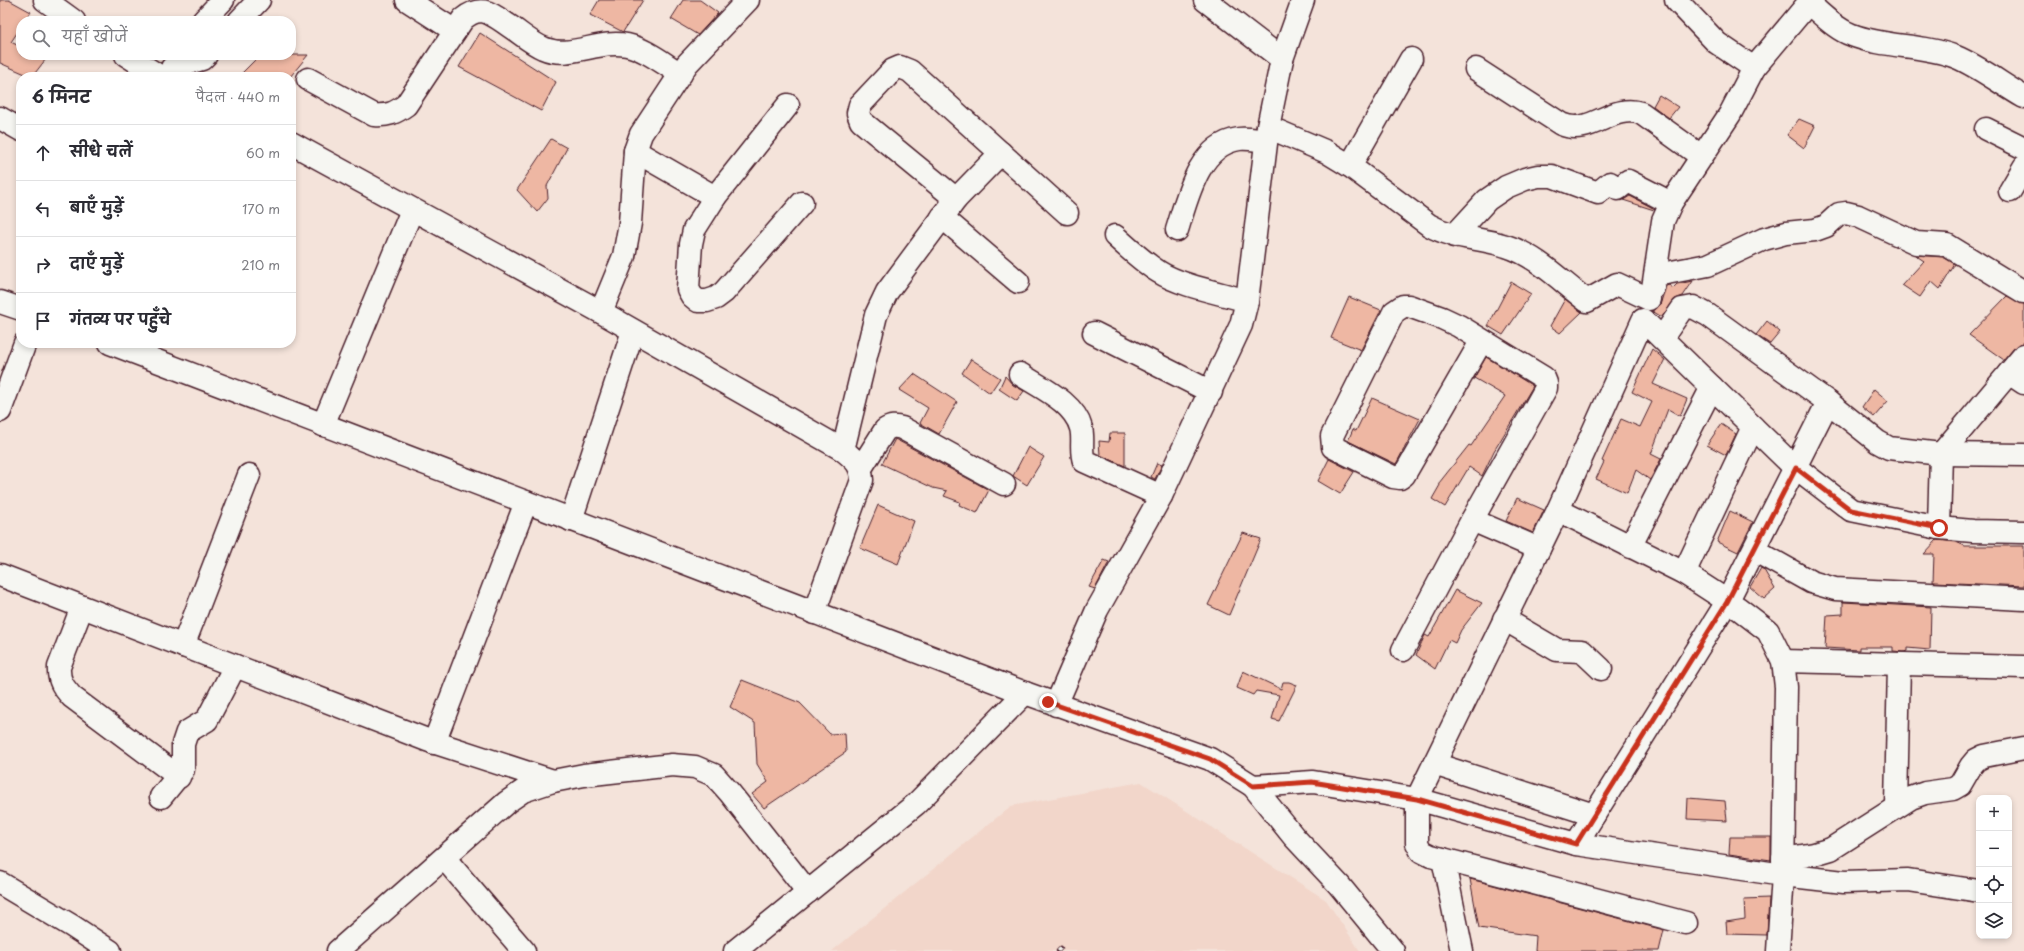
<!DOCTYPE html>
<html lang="hi">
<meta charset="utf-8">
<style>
:root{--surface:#fff;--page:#f2f2f3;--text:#2b2b33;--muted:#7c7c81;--line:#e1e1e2}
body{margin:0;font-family:"Playpen Sans","Playpen Sans Deva",sans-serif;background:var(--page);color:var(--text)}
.controls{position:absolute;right:12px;bottom:12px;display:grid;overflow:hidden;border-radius:8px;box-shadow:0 2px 6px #0003}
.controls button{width:36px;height:36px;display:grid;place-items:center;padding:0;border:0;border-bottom:1px solid var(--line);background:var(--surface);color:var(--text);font:20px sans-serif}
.stop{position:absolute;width:12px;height:12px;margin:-9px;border:3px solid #c8321e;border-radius:50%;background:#fff}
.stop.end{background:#c8321e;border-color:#fff;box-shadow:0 1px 4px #0008}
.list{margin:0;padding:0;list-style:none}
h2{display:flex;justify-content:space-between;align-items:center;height:52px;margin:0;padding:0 16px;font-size:17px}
h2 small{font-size:13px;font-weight:400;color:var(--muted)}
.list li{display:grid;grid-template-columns:26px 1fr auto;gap:12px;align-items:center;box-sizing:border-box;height:56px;padding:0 16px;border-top:1px solid var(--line)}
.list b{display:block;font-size:15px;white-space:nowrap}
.list em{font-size:13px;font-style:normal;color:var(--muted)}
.icon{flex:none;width:22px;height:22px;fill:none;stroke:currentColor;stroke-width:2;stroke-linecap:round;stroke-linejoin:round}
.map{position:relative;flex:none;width:2024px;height:951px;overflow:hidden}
.search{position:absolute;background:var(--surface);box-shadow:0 2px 6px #0003;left:16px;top:16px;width:280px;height:44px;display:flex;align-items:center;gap:10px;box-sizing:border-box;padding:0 14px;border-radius:16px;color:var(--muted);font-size:15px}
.panel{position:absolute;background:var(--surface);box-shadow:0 2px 6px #0003;left:16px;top:72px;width:280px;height:276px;border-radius:16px}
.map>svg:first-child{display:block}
.built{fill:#f2d6ca}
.building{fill:#eeb7a3;stroke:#4a1f2b}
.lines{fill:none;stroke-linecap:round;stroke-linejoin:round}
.minor-casing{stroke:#4a1f2b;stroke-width:25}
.major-casing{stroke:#4a1f2b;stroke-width:25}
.minor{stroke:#f6f6f2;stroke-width:22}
.major{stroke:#f6f6f2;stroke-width:22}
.rail-casing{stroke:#4a1f2b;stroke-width:4.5}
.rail{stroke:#f6f6f2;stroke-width:3;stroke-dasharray:9;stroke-linecap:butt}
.route{stroke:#c8321e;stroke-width:5}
</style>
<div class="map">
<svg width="2024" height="951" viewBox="0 0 2024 951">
<rect width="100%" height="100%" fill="#f4e3da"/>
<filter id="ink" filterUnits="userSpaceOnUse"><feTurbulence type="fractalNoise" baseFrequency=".025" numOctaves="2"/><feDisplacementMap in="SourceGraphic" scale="8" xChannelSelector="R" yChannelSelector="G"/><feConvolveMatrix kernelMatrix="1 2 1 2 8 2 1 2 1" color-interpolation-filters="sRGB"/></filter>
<g filter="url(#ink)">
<path class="built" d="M1141 782 1326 900 1360 951H832L1011 806Z"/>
<g class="building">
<path d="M0 0H9L31 12 25 21H21V27L11 42 21 47V55H49L32 77 0 63Z"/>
<path d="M599 0H643L623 32 590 15Z"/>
<path d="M683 0H700L718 13 698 35 671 19Z"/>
<path d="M480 33 556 82 541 111 459 67Z"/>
<path d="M260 55H308L290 77H238Z"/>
<path d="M1659 95 1678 107 1669 118 1653 106Z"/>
<path d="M1799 119 1815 126 1804 148 1787 135Z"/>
<path d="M551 139 567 148 547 186 548 198 537 212 517 190Z"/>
<path d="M1630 196 1655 209 1654 210 1623 200Z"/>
<path d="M1915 255 1943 257 1955 264 1940 289 1931 281 1920 297 1902 285 1924 261Z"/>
<path d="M1693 281 1683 296 1675 299 1662 317 1652 311 1660 305 1666 286 1669 285 1673 288 1677 284Z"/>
<path d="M1511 282 1531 294 1503 335 1488 326Z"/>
<path d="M2007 296 2024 304V343L2015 347 2004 360 1969 335Z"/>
<path d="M1349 297 1381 310 1361 350 1331 338Z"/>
<path d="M1565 299 1582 312 1560 333 1550 326Z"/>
<path d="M1767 321 1780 332 1770 344 1756 335Z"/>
<path d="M1652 349 1665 360 1653 384 1687 399 1680 416 1668 409 1651 454 1661 459 1650 480 1636 470 1627 493 1596 479 1604 462 1602 461 1621 419 1640 427 1652 402 1632 392Z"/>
<path d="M1486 357 1533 386 1494 451 1482 476 1469 467 1445 507 1432 499 1440 485 1439 483 1469 445 1471 446 1505 396 1474 378Z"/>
<path d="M971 359 1000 378 990 393 962 373Z"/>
<path d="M914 374 957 402 939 434 920 423 928 408 899 390Z"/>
<path d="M1005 376 1013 385 1024 391 1017 401 999 389Z"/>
<path d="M1874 389 1888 401 1874 417 1862 407Z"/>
<path d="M1372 398 1420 419 1396 464 1348 441 1353 429 1356 431Z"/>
<path d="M1721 424 1736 434 1726 455 1707 445Z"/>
<path d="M1110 433H1125V466L1100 455 1099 441 1109 442Z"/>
<path d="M895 439 989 490 977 513 959 505 960 502 944 496 947 491 933 488 882 464Z"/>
<path d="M1028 447 1044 457 1027 485 1013 476Z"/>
<path d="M1329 459 1354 472 1340 494 1318 481Z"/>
<path d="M1157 463 1162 465 1155 479 1151 477Z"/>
<path d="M1517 498 1544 510 1533 533 1506 521Z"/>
<path d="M878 505 914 521 898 564 860 548Z"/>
<path d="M1730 511 1753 522 1738 552 1717 542Z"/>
<path d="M1243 533 1261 539 1229 615 1208 605Z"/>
<path d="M1937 540 1956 542 1965 546H2024V586L1933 582 1934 554H1924Z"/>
<path d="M1104 560 1109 562 1095 589 1089 587Z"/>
<path d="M1761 568 1764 570 1775 589 1764 599 1750 587Z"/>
<path d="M1455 590 1482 603 1461 630 1455 643 1449 640 1435 669 1416 655 1425 635 1429 637Z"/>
<path d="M1843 602 1931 607 1930 650 1907 648V651L1904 652 1893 651V647H1859V650L1825 648 1827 615 1843 614Z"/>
<path d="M1243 671 1281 689 1283 682H1289L1297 685 1279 721 1272 719 1279 695 1256 691 1253 695 1237 688Z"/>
<path d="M742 680 800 703 830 734 845 733 846 752 764 808 752 794 768 782 757 764 755 723 730 707Z"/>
<path d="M1688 798 1725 801 1727 821 1687 819Z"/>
<path d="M1730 837H1771V860L1729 854Z"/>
<path d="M1470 879 1664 930 1659 951H1535L1536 936 1479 928Z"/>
<path d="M1769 898 1767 935 1727 934 1726 922 1745 919 1744 899Z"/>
</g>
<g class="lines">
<defs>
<g id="minor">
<path d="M45 0 74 21"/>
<path d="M407 0 455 31"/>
<path d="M1205 0 1282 59"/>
<path d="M1676 0 1717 43 1754 68"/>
<path d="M1808 3C1822 14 1835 29 1852 35 1885 48 1923 44 1956 57 1978 66 2003 85 2024 97"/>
<path d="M203 21 223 0"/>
<path d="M239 21 259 0"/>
<path d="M126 55 161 77"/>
<path d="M172 68 202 59 206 55"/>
<path d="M1476 69 1561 124C1591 137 1611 103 1641 113L1701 156"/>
<path d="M308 79 374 115C388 116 395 113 406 105L463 19C481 4 490 13 508 25 519 32 531 43 543 48 570 60 599 39 627 45 646 49 664 64 681 74"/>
<path d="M788 105 715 197 694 230 691 244 688 289 692 296 698 301H707L716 298 724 292 802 203"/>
<path d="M0 118 21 130"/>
<path d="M1268 127 1327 152 1350 166 1429 225C1453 239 1479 237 1506 246 1536 255 1562 282 1587 301L1617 284 1649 299"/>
<path d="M1986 129 2024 148"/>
<path d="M291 143 601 312 843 450C855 460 861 464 862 480L814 613"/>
<path d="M635 151 715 197"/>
<path d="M1350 166 1411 59"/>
<path d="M2010 191 2024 167"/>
<path d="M956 199 861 121 858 113 860 105 893 70 900 67 910 71 1067 213"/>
<path d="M942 217 1018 282"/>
<path d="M1177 230C1187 199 1198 145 1239 139 1247 138 1257 140 1266 141"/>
<path d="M1115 236C1129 249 1143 262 1159 272 1181 286 1221 293 1247 301"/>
<path d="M1454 236 1487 200 1506 187 1525 179 1538 176H1552L1598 193 1610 183 1618 189 1628 181 1671 203"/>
<path d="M1656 275 1708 265 1764 239 1786 233 1815 230 1826 226 1839 214 1846 213 1858 216 1916 243 1947 245 2024 292"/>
<path d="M1653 288 1663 221 1671 203 1730 114 1754 68 1811 0"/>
<path d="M601 312 624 256 630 223 635 151 641 134 687 64 748 0"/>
<path d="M1094 333 1211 392"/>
<path d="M1662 338 1682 309 1693 307 1708 315 1828 402 1878 442 1889 448 1941 454 2024 455"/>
<path d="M2009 373 2024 383"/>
<path d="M1020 374C1041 388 1074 402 1081 428 1084 439 1080 451 1084 461L1161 496"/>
<path d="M0 411 25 343"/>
<path d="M323 425 412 210"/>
<path d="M843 450 876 315 887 292 956 199 1001 153"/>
<path d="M861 468 885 430C891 426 895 426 902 428L1004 484"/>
<path d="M1558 510 1684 573 1738 608 1768 631 1783 661 1786 687 1783 875 1778 951"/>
<path d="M571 520 633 331"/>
<path d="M1472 520 1539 549"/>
<path d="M1939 528 1941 454 2024 355"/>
<path d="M1630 547 1712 387"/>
<path d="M1754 550 1811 582 1835 589 2024 599"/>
<path d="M1684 573 1753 427"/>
<path d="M0 575 427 740 553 781"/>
<path d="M82 607 59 667C58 681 64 688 72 697L179 777"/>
<path d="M1504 619 1557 650 1582 651 1601 669"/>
<path d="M183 646 249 475"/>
<path d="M1403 650 1472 520 1546 388V383L1544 378 1459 326 1442 318 1409 306H1403L1394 312 1332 436 1333 447 1393 477 1400 478 1404 475 1482 340"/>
<path d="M1783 661 2024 667"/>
<path d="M1056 705 1097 610 1161 496 1241 325 1247 301 1268 127 1282 59 1303 0"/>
<path d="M434 743 526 502"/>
<path d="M1434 764 1594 815"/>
<path d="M1253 786 1313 782 1417 799 1576 844 1783 875 1844 882 1908 880 1979 891"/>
<path d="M161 797 183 770V744L187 732 207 720 235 666"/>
<path d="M1896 806 1899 664"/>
<path d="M1576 844 1727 602 1828 402"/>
<path d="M445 859 524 951"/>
<path d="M1443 859 1462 951"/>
<path d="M1783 859 1814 854 1831 849 1911 798 1925 793 1953 789 1960 785 1971 766 1976 760 1984 756 2024 748"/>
<path d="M0 883 72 926 110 951"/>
<path d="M1686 923 1431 856 1421 851 1417 843V799L1558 510 1643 320 1790 463 1851 510 1939 528 1973 531 2024 532"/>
<path d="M338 951 507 802 523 791 553 781 584 775 672 765 695 767 714 775 730 793 808 892"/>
<path d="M735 951 916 804 1025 693"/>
</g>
<g id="major">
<path d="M0 302 21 309"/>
<path d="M110 343 1025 693 1210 759 1253 786 1294 837 1339 885 1393 951"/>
</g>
</defs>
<use href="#minor" class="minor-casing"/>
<use href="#major" class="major-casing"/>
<use href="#minor" class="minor"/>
<use href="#major" class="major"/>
<defs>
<path id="rail" d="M1058 951 1061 948"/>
</defs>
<use href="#rail" class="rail-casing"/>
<use href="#rail" class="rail"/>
</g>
</g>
<g class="lines" filter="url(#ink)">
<path class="route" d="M1048 702 1210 759 1253 786 1312 782 1417 799 1576 844 1727 602 1796 468 1851 510 1939 528"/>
</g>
</svg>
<div class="controls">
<button>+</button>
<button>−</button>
<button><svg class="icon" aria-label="locate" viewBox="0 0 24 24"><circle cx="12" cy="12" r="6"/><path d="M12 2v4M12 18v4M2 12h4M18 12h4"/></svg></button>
<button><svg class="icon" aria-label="layers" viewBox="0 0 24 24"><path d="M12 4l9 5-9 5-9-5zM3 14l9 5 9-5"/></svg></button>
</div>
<div class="stop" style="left:1939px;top:528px"></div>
<div class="stop end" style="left:1048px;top:702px"></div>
<div class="search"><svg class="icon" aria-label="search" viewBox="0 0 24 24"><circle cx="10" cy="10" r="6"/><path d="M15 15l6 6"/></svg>यहाँ खोजें</div>
<section class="panel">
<h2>6 मिनट<small>पैदल · 440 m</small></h2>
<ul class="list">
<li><svg class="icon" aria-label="ahead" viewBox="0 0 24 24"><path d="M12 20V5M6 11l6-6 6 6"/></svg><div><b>सीधे चलें</b></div><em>60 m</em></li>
<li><svg class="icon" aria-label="left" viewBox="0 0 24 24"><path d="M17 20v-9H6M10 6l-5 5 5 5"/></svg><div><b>बाएँ मुड़ें</b></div><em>170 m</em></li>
<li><svg class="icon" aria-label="right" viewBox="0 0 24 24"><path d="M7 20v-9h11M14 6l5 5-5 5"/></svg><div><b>दाएँ मुड़ें</b></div><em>210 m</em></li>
<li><svg class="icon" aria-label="arrive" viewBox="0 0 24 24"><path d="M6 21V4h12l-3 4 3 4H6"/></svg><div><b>गंतव्य पर पहुँचे</b></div></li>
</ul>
</section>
</div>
